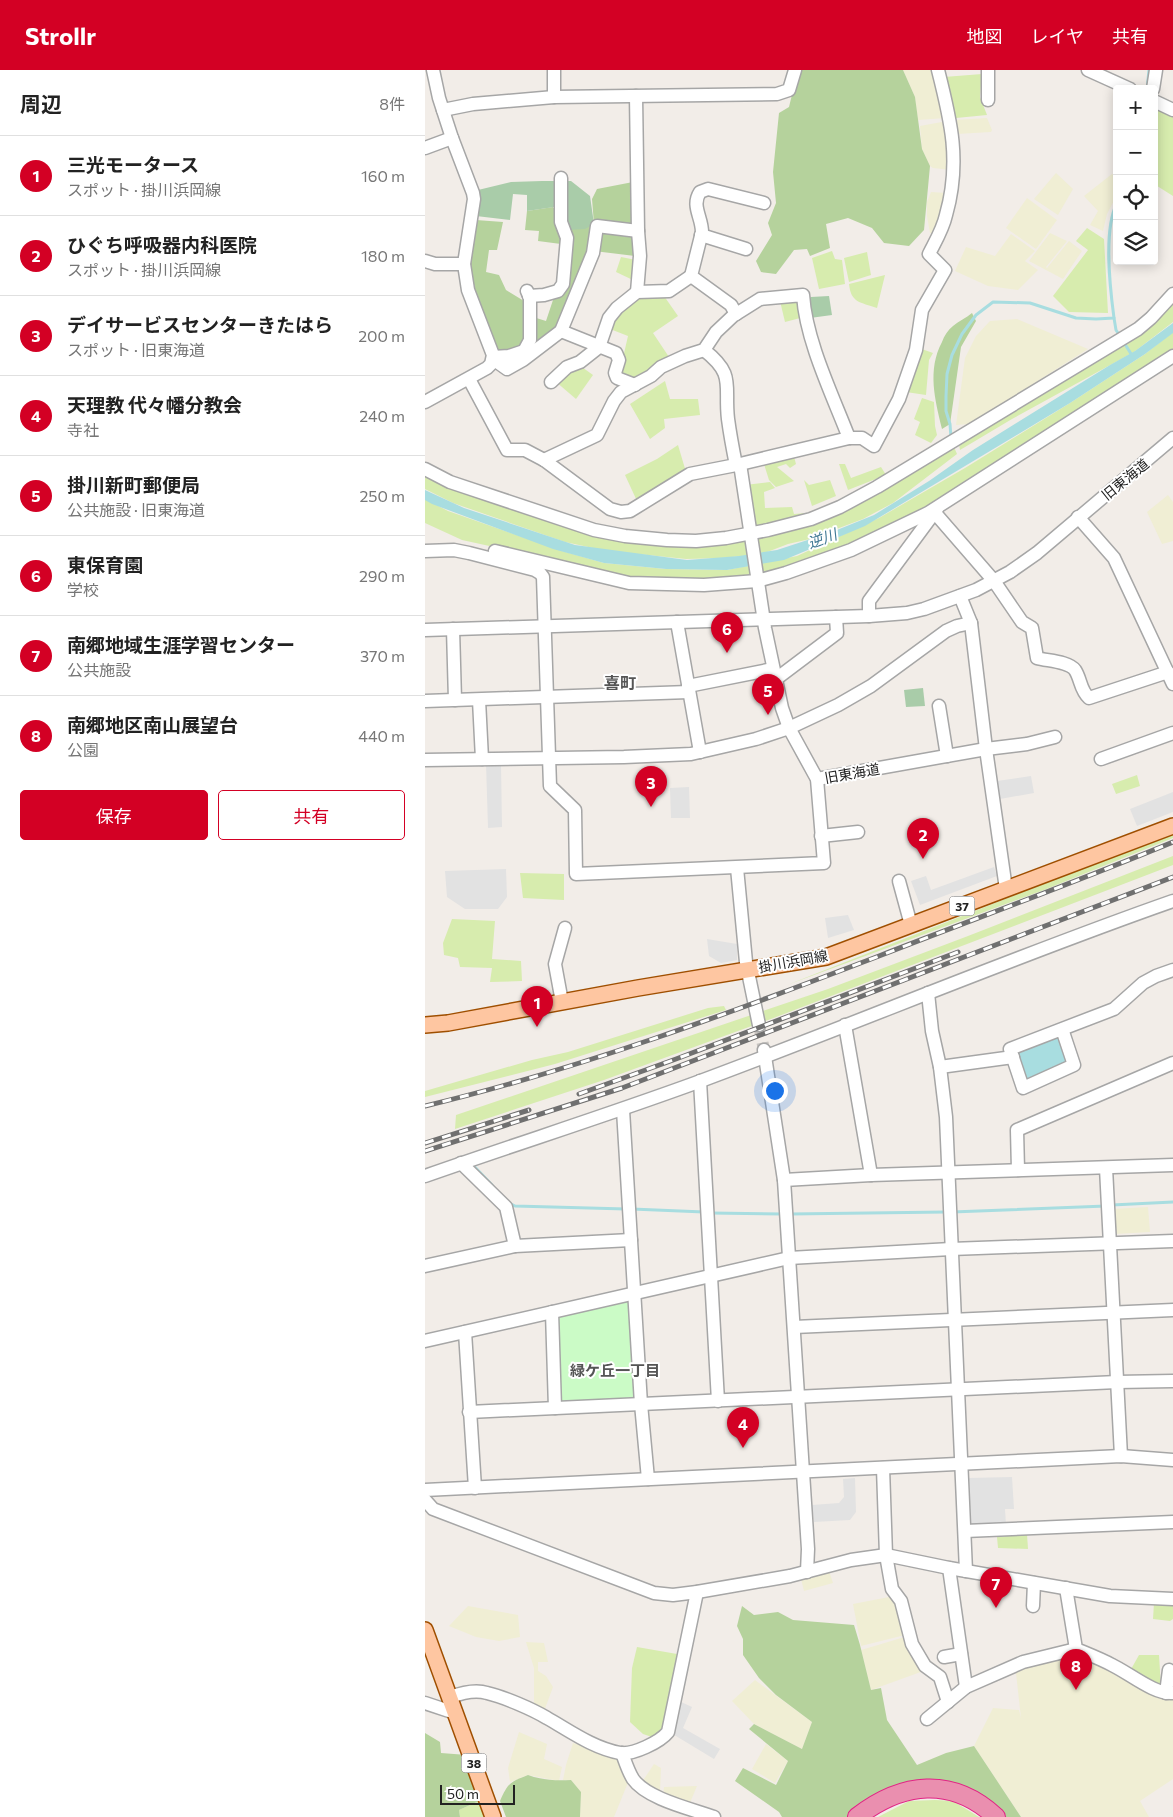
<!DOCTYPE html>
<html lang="ja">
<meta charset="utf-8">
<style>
:root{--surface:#fff;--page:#f6f6f6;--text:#222;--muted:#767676;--line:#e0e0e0;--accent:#d30024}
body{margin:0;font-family:Commissioner,"Noto Sans JP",sans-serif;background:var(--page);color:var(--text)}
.controls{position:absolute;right:15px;top:15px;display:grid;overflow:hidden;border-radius:5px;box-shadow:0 2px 12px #0003}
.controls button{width:45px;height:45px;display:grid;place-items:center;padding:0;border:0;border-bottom:1px solid var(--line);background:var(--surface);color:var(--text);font:25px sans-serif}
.scale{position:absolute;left:15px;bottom:12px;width:75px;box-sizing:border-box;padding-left:5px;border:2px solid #222;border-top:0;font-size:14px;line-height:18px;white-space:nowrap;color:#222;-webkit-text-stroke:4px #fff;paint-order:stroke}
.you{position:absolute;left:349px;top:1020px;width:18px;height:18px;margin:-12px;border:4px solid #fff;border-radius:50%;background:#1a73e8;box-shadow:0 0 0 8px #1a73e833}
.badge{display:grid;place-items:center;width:32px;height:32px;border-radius:50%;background:var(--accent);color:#fff;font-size:16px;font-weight:700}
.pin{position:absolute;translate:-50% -41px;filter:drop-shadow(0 1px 2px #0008)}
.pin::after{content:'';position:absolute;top:26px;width:18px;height:15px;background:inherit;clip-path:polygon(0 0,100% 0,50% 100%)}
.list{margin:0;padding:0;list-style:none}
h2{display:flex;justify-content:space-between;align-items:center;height:65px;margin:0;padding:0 20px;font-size:21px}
h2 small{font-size:16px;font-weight:400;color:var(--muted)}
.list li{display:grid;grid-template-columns:32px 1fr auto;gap:15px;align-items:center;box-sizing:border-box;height:80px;padding:0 20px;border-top:1px solid var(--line)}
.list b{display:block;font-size:19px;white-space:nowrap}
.list p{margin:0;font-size:16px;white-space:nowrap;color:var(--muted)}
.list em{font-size:16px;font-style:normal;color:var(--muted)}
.actions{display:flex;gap:10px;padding:15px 20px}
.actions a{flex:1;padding:11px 0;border:1px solid var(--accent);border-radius:5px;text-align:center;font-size:18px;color:var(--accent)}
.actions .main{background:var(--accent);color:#fff}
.icon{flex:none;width:28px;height:28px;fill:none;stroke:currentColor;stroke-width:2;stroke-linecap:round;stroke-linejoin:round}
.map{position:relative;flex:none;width:748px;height:1747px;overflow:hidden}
header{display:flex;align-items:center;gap:30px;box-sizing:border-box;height:70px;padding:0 25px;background:var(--accent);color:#fff}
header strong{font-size:24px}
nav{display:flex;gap:28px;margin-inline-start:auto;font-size:18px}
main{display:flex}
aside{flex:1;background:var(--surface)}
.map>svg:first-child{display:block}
.farmland{fill:#f0eed4}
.grass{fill:#d7ecae}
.forest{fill:#b5d29c}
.cemetery{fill:#a9cca9}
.park{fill:#cbfbc6}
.parking{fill:#e2e2e2}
.water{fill:#a8dde0}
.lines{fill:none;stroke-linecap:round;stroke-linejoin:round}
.stream{stroke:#a8dde0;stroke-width:3}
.minor-tunnel{stroke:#c8c4c0;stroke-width:12;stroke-dasharray:12 6;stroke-linecap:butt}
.minor-casing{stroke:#a6a6a6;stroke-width:15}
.major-casing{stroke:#9f4f00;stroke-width:18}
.highway-casing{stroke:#e12485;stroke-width:20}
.minor{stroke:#fff;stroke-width:12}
.major{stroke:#fec6a1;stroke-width:15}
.highway{stroke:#ea8faf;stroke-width:18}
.rail-casing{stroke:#707070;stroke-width:5}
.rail{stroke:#fff;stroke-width:3;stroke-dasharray:9;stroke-linecap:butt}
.labels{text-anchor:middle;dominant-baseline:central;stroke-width:4;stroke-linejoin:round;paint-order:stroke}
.shield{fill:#fff;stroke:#646464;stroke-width:1}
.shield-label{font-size:12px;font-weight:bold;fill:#222}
.street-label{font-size:14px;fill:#222;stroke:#fff}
.water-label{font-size:15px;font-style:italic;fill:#3f7894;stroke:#fff}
.neighbourhood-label{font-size:15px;font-weight:bold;fill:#555;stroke:#fff}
.quarter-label{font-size:16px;font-weight:bold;fill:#555;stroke:#fff}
</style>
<header>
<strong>Strollr</strong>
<nav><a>地図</a><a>レイヤ</a><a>共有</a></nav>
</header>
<main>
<aside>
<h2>周辺<small>8件</small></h2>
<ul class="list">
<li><span class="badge">1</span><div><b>三光モータース</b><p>スポット · 掛川浜岡線</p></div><em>160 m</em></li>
<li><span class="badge">2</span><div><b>ひぐち呼吸器内科医院</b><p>スポット · 掛川浜岡線</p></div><em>180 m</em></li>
<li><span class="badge">3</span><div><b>デイサービスセンターきたはら</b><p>スポット · 旧東海道</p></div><em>200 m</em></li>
<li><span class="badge">4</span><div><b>天理教 代々幡分教会</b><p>寺社</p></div><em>240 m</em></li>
<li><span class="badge">5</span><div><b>掛川新町郵便局</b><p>公共施設 · 旧東海道</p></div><em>250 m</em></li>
<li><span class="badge">6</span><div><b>東保育園</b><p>学校</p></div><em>290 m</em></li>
<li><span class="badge">7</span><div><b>南郷地域生涯学習センター</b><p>公共施設</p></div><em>370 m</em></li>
<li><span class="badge">8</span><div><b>南郷地区南山展望台</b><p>公園</p></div><em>440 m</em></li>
</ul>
<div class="actions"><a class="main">保存</a><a>共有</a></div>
</aside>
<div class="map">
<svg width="748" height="1747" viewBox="0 0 748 1747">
<rect width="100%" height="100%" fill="#f2ede8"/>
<g class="farmland">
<path d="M478 0H507L521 48 493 50 490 27Z"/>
<path d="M562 48 567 60 566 62 532 64 529 50Z"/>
<path d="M522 51 526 100 508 98 505 96 497 79 495 56Z"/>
<path d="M631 103 648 119 633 145 609 129Z"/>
<path d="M687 104 692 106V125L682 144 678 161 665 155 673 141 659 126Z"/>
<path d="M506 122 522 123 510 165 505 163 502 146V132Z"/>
<path d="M602 128 632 150 611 179 581 158Z"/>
<path d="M625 163 642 171 621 197 622 198 644 171 657 181 638 209 604 191Z"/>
<path d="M586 164 610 181 600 191 613 200 593 220 563 216 530 201 541 177 570 186Z"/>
<path d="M592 249 663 279 545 354 531 355 540 288 551 266 565 251Z"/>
<path d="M743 425 748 432V471L737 474 722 442Z"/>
<path d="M723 1137 725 1162 690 1164 688 1139Z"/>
<path d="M404 1501 408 1513 379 1521 376 1509Z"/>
<path d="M469 1526 484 1564 436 1576 428 1534Z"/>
<path d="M43 1536 93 1545 95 1567 74 1571 51 1567 24 1556Z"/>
<path d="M483 1566 504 1599 446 1620 436 1580Z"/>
<path d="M101 1572 119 1573 123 1592H113V1601L121 1606 128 1617 118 1644 109 1636V1598Z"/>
<path d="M651 1583 748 1623V1709L715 1731 724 1747H596L549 1676 568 1638 594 1640 596 1648 591 1603 600 1595Z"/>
<path d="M330 1610 387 1652 377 1679 329 1654 307 1631Z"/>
<path d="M94 1662 122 1674 119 1689 137 1697 134 1711 103 1705 85 1712 83 1698Z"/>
<path d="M148 1673 190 1686 204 1710 189 1747H155L156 1722 146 1710H138L141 1695Z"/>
<path d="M341 1674 363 1691 350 1713 327 1699Z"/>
<path d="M229 1694 236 1698 235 1723 217 1712Z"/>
<path d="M272 1716 264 1735 238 1727 239 1717Z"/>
</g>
<g class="grass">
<path d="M557 4 555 27 562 45 531 48 519 7Z"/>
<path d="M729 38 748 47V126L729 114Z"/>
<path d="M662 158 679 169 683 243 644 242 628 226 663 180 651 171Z"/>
<path d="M407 181 410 189 417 190 420 214 394 219 387 188Z"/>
<path d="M442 182 446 205 424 212 419 188Z"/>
<path d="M196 187 211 190 210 211 191 202Z"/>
<path d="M460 205 452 238C435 232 426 233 424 214Z"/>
<path d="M214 223 239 226 253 246 228 263 244 287 209 309 194 305 203 266 185 259 189 242Z"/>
<path d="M372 229 379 247 360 252 355 231Z"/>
<path d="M748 231V252L709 282 587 349 535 380 534 374Z"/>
<path d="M748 262V284L717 300 548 407 464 463 325 509 224 511 37 470 0 453V429L23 441 137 481 179 493 241 499 302 500 372 486 454 448 540 398 645 333 720 284Z"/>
<path d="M494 278 508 283 504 290 501 325 481 322Z"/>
<path d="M154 295 168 305 151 329 130 311Z"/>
<path d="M240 311 245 329H273L275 345 239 349 240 358 225 369 205 334Z"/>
<path d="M497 328 509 332 510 356 512 365 506 373 490 365 495 352 489 349Z"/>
<path d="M253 375 261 402 212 431 200 405 232 389Z"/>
<path d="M529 377 532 384 468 433 438 449 385 469 363 474 337 484 297 488 261 489 213 484H196L140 472 28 433 0 419V402L195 467 345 466 381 454 457 419Z"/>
<path d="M368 383 371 394 365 398 361 394 352 397 369 411 351 417 344 410 338 391Z"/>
<path d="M414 394H420L426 408 456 397 461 405 423 420Z"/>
<path d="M379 410 384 415 405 410 411 426 387 436Z"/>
<path d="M345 412 350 418 339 422 340 438 367 437 369 444 381 443 380 447 327 459 320 415Z"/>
<path d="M712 705 715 716 691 724 687 714Z"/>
<path d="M748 763V768L619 820 362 915Z"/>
<path d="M748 786V795L346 949 179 1010 30 1059 31 1045 403 919 543 866Z"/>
<path d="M95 803 139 804V830L98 828Z"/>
<path d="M27 849 70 851 67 889 96 891 97 911 65 912 67 898 35 897 33 888 19 885 18 873Z"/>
<path d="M299 936 301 940 130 994 0 1027V1021L107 990 143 982 283 938Z"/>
<path d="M602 1464 603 1479 573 1478 572 1467Z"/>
<path d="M729 1533 748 1536V1549L745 1551 728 1549Z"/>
<path d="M212 1577 252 1584 238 1661 230 1668 218 1664 205 1652 207 1598Z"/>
<path d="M714 1585H734L736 1618 705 1601Z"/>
<path d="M510 1730 528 1731 554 1747H453L484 1731Z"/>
<path d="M54 1731 59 1747H35L34 1740Z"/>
</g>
<g class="forest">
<path d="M373 0H478L490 27 497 79 505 96 499 160 484 176 459 173 447 158 423 148 401 154 405 178 385 186 382 179 369 180 351 204 336 202 331 191 347 165 343 153 351 133 348 102 354 43 364 37Z"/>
<path d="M208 112 210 186 169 181 138 250 118 272 76 289 54 238 44 191 51 150 78 152 72 180H64L61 202 74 205 81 220 99 231 108 247 121 251 129 227 138 214 136 174 113 171 114 161 100 160 102 141 128 137 132 142 169 154 167 129 172 119Z"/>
<path d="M547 243 551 251 536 277 525 354 517 359C510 330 502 300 517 272 519 266 523 260 528 256 534 251 541 248 547 243Z"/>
<path d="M317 1536 329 1545 353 1542 368 1550 429 1555 435 1575 446 1620 456 1618 462 1650 492 1695 521 1683 549 1676 596 1747H572L520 1718 431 1747H357L354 1742 310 1711 318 1698 351 1715 363 1691 324 1659 329 1654 377 1679 387 1652 351 1625 334 1608 318 1585V1569L312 1556Z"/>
<path d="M0 1663 15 1672 16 1683 42 1685 54 1731 34 1740 35 1747H0Z"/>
<path d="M103 1705C117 1710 131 1711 146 1710L156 1722 155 1747H81L75 1731C83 1713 85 1712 103 1705Z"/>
</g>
<g class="cemetery">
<path d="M117 111H146L165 126 169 154 160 159 142 160 129 137 102 141V125L88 124 85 150 51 146 53 120 86 112Z"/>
<path d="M404 226 407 245 385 248 382 230 386 227Z"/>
<path d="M498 618 500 636 481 637 479 620Z"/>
</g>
<path class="park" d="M201 1230 205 1234 210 1328 207 1330 138 1334 134 1328 131 1250 134 1246Z"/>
<g class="parking">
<path d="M61 694H76L77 757 63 758Z"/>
<path d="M606 706 609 723 575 729 572 711Z"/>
<path d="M264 717 265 748H246L245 718Z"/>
<path d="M748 722V742L712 756 705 739Z"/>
<path d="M569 797 572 806 495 835 486 811 501 806 506 820Z"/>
<path d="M81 799 82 827 73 839H40L22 827 20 801Z"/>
<path d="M423 845 429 860 403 868 400 848Z"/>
<path d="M282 869 312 874V890L296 893 284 886Z"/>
<path d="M587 1407 589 1439H580L581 1455 544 1456 543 1408Z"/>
<path d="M430 1408 431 1442 425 1450 389 1452 387 1435 414 1433 419 1427 418 1409Z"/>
<path d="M254 1631 267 1637 258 1658 295 1679 289 1689 246 1663Z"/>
</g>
<g class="water">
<path d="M748 253V263L720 284 645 333 440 456 359 490 302 500 241 499 179 493 128 479 7 434 0 430V420L39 438 150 475 262 490 314 486 352 480 407 462 449 445 504 411 548 380 685 295 710 281Z"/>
<path d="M630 968 635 970 642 993 605 1009 600 1008 591 986 594 982Z"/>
</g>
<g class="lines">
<g class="stream">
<path d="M722 19 724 0"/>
<path d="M689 248 691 260 695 266"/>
<path d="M698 271 708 287"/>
<path d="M526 368 525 354 521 341V326L522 304 527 285 537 264 551 245 568 232 605 233 651 248 671 249 689 248C685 218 678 160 692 133"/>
<path d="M46 1093 67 1115"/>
<path d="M86 1134 90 1136 201 1139"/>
<path d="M687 1135 748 1132"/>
<path d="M207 1139 279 1142"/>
<path d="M527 1142 681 1136"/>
<path d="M285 1143 358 1144"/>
<path d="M365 1144 521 1142"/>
</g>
<path class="minor-tunnel" d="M334 955 339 980"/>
<defs>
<g id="minor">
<path d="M129 0V27"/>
<path d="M663 0 705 19"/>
<path d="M728 19 731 0"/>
<path d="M211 26 213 161 215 186 212 222"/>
<path d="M563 30V0"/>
<path d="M729 31 748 40"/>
<path d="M18 40 48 34 129 27 352 24 364 20 370 0"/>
<path d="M0 78 27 68"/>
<path d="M276 165 321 179"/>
<path d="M0 191 10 194H39"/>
<path d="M104 226 119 225 133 221 138 214 142 168 136 152V108"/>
<path d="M311 244 306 235 266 206 277 162C277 147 266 136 275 122L283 119 339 133"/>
<path d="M136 261 191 283 194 290 190 303 192 308 210 315"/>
<path d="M279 280C311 305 299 315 303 349 305 364 308 380 311 395"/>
<path d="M68 287 84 286 99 281 105 270V228L102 221"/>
<path d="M68 289 82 299 98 290 136 261 168 183 172 156 213 161"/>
<path d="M44 309 82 380H100L119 390 185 439 196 442 205 441 265 404 311 395 424 368H437L449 376 474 329 491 280 497 240 520 200 504 184C510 172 518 159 521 145 536 92 526 51 513 0"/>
<path d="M126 312 142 297 155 292 174 277 184 248 192 238 212 222 244 221 266 206"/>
<path d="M0 332 62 298 66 294 68 285 43 220 39 194 49 129 48 123 27 68 14 28 8 0"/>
<path d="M119 390 172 365 189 331 196 322 226 306 236 297 260 286 279 280 291 262 308 246 335 229 378 225C381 271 407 324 424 368"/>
<path d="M0 399 25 412 169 460 200 466 242 470 271 471 301 468 343 460 386 449 415 437 452 417 713 259 726 248 748 224"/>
<path d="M510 443 569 511 597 552 607 558 612 588C622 591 643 591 650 600 656 609 655 620 664 628L743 602"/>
<path d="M653 447 689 488 748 614"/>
<path d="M0 481 29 480 44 483 110 500 115 503 118 507 125 716 150 740 151 804 399 793 392 709 364 658 357 638 340 558 315 394"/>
<path d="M70 481 204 513 279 515 332 511 361 503 426 480 503 443 748 286"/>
<path d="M535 526 546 553 561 679 581 819"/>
<path d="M444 546V531L512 439"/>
<path d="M252 552 275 682"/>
<path d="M28 559 30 630"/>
<path d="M0 560 444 546 482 543 499 539 551 520 585 502 612 483 748 368"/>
<path d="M351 609 412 563 411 547"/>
<path d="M263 616 348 599"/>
<path d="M54 630 57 689"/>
<path d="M0 631 264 622"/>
<path d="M514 636 522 686"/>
<path d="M676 689 748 663"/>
<path d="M0 690 199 687 266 684 331 669 364 658 413 635 446 616 521 561 532 556 546 553"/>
<path d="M392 709 561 679 602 674 630 667"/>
<path d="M396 766 433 762"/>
<path d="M312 798 321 892 334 955"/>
<path d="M474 811 486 855"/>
<path d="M503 923 507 961 515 997 521 1047 541 1501"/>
<path d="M137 932 130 894 140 858"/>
<path d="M420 955 446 1105"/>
<path d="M637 959 649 995 598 1018 585 979 689 939 718 913 731 906 748 900"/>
<path d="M339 980 359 1110 383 1479 382 1502"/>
<path d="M515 997 588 987"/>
<path d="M275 1011 293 1331"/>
<path d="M198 1040 216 1334 223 1409"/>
<path d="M36 1093 81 1137 90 1176"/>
<path d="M681 1098 696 1386"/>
<path d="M593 1100 592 1060 748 993"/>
<path d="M0 1106C91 1074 183 1045 273 1012 432 953 588 887 748 831"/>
<path d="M359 1110 446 1105 748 1095"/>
<path d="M0 1196 90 1176 206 1170"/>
<path d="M127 1242 130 1338"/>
<path d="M369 1257 748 1240"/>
<path d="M40 1262 50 1418"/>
<path d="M0 1271 364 1188 526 1179 748 1171"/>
<path d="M44 1342 692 1312 748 1311"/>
<path d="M458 1398 461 1485 467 1519 476 1531 487 1574 500 1596 515 1607 523 1632"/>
<path d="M0 1420 696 1386 748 1390"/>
<path d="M0 1430 8 1439 229 1523 248 1525 272 1522 365 1506 426 1490 461 1485 524 1498 685 1526 748 1529"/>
<path d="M540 1461 748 1452"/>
<path d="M524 1498 541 1617"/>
<path d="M641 1518 651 1579C663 1584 676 1589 687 1595 704 1603 730 1625 748 1623"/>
<path d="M608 1536 609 1513"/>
<path d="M519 1587 536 1584"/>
<path d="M741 1623 744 1600"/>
<path d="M25 1627C36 1623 50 1619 62 1623 79 1627 107 1639 122 1648 145 1661 168 1678 195 1683 208 1685 235 1672 243 1662L272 1522"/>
<path d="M0 1633 24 1641 29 1639"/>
<path d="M502 1649 541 1617 598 1592 651 1579"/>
<path d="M197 1683C200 1691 203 1701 208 1709 222 1729 267 1739 289 1747"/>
</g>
<g id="major">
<path d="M0 955 23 953 213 918 401 887 748 756"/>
<path d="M0 1560 68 1747"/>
</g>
<path id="highway" d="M432 1747C477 1712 527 1706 571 1747"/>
</defs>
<use href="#minor" class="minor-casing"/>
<use href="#major" class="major-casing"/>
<use href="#highway" class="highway-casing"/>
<use href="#minor" class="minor"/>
<use href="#major" class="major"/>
<use href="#highway" class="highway"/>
<defs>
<g id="rail">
<path d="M154 1024 251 989 533 882"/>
<path d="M0 1036C155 999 305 943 454 886 552 848 651 812 748 772"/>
<path d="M0 1073 104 1040"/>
<path d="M0 1081 197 1018 748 807"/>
</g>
</defs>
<use href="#rail" class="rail-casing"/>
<use href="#rail" class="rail"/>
</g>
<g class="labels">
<g class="shield">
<rect x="524.5" y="826.5" width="25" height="19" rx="4"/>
<rect x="36.5" y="1683.5" width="25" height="19" rx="4"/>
</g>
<g class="shield-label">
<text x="537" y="836">37</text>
<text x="49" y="1693">38</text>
</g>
<g class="street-label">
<text transform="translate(700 409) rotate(-39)">旧東海道</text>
<text transform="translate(427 703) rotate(-10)">旧東海道</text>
<text transform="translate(368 891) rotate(-10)">掛川浜岡線</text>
</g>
<g class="water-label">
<text transform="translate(397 468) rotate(-20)">逆川</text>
</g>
<g class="neighbourhood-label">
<text x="190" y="1300">緑ケ丘一丁目</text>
</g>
<g class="quarter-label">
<text x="195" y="612">喜町</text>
</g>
</g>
</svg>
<div class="controls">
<button>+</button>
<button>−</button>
<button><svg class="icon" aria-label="locate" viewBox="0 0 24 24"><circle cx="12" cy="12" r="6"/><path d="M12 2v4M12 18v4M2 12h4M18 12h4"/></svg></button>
<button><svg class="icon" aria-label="layers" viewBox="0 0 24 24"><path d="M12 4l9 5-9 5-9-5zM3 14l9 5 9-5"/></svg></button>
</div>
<div class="scale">50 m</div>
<div class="you"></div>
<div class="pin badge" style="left:112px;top:957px">1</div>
<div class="pin badge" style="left:498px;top:789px">2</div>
<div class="pin badge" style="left:226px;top:737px">3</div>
<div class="pin badge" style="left:318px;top:1378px">4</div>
<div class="pin badge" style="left:343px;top:645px">5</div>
<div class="pin badge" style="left:302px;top:583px">6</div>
<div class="pin badge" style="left:571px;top:1538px">7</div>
<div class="pin badge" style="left:651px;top:1620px">8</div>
</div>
</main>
